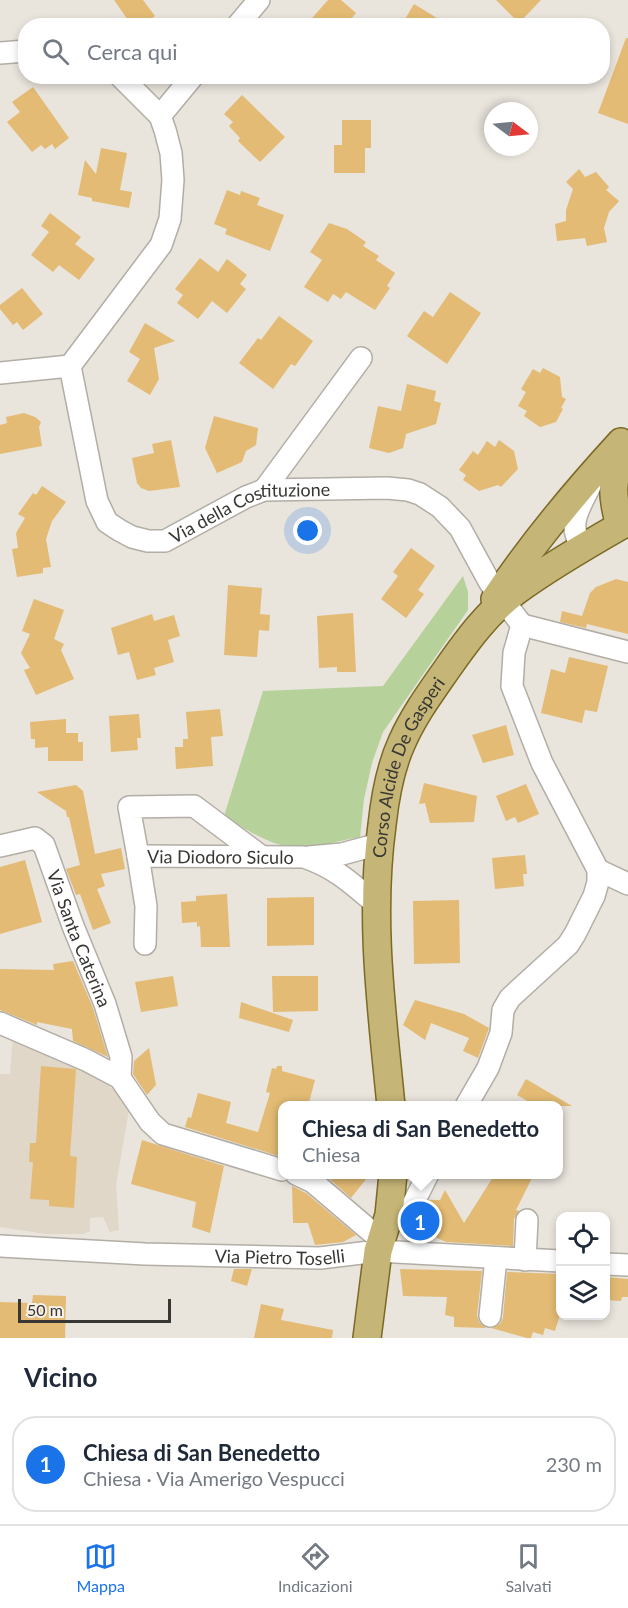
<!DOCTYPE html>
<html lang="it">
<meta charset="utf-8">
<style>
:root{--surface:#fff;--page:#f2f2f3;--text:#1f2937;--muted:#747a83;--line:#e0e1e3;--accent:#1a73e8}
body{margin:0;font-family:Lato,sans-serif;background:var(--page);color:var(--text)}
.controls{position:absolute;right:18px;bottom:18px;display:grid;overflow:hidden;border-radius:12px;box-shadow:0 3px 9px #0003}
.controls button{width:54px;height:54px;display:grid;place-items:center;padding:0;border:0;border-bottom:2px solid var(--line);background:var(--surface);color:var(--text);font:30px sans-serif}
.compass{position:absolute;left:484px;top:102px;width:54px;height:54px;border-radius:50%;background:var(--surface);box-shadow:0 3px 9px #0003;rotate:106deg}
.scale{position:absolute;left:18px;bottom:15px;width:153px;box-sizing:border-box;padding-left:6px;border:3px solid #383733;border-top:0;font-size:16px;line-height:21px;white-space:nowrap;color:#383733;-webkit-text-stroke:4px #f6f1e9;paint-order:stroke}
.you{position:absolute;left:308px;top:531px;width:21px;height:21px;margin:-15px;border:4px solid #fff;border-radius:50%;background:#1a73e8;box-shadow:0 0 0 9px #1a73e833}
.badge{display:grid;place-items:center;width:39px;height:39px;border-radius:50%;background:var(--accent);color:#fff;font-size:20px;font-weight:700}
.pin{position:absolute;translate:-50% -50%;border:3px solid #fff;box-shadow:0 2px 6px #0006}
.popup{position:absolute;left:278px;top:1101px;width:285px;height:78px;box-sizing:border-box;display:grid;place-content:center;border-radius:12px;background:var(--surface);filter:drop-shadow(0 2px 4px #0005);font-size:20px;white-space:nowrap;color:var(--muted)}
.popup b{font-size:22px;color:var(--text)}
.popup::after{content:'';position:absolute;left:50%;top:100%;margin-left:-12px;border:12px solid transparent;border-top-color:var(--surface)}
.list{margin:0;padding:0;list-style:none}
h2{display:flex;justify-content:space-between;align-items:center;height:78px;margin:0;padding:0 24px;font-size:26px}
h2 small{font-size:20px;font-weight:400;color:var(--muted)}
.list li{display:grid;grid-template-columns:39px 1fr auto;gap:18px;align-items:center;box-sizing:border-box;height:96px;margin:0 12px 12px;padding:0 12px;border:2px solid var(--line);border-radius:24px}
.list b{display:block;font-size:22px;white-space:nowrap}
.list p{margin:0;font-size:20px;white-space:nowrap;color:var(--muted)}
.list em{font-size:20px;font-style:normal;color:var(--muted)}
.icon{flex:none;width:33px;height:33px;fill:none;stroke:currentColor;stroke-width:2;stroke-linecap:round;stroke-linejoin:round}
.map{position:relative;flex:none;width:628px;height:1338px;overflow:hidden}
.search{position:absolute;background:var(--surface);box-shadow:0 3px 9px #0003;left:18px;right:18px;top:18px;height:66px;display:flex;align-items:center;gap:15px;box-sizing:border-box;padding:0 21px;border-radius:24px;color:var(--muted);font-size:22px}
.sheet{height:186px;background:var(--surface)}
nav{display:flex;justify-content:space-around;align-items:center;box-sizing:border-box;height:84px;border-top:2px solid var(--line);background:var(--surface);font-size:16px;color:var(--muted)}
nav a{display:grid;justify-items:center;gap:3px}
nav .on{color:var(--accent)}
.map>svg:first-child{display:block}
.built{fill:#e0d7c9}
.green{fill:#b6d199}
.building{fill:#e3bb74}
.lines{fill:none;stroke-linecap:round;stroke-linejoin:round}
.minor-casing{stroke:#b2ada5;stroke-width:24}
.major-casing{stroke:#7b6a24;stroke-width:30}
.minor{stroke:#fff;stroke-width:21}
.major{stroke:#c5b677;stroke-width:27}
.labels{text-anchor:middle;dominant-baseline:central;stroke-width:4.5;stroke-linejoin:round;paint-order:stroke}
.street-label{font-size:18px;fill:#383733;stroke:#f6f1e9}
</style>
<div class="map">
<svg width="628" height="1338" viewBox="0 0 628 1338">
<rect width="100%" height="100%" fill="#e9e4dc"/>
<path class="built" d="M13 1035 91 1071 130 1104 116 1185 119 1230 110 1232 103 1217 90 1218V1231L84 1234H46L0 1227V1074H10Z"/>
<path class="green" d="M463 576 468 592V610L383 732 372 763 364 799 360 837C338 841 313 849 291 847 267 844 244 828 224 816L263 691 383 686Z"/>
<g class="building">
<path d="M114 0H143L155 16 142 26H132Z"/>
<path d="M328 0H341L356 13 345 26H305Z"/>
<path d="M496 0H541L519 23Z"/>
<path d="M414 4 450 26H401Z"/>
<path d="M626 38H628V124L598 113Z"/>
<path d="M33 87 69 138 55 149 52 144 45 149 41 145 32 152 7 122 20 112 12 102Z"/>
<path d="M242 95 285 137 260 162 238 141 240 138 229 126 233 122 224 114Z"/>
<path d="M342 120H371V148H365V173H334V145H342Z"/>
<path d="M101 148 127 153 120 190 132 192 129 208 92 201V198L78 195 85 160 96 174Z"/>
<path d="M579 169 585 177 596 172 609 187 606 190 619 201 609 212 604 228 607 242 587 246 585 238 557 241 555 224 566 221V210L573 189 566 182Z"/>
<path d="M227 190 240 195 241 191 260 198 257 205 284 215 270 251 225 234 227 229 214 224Z"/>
<path d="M50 213 81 237 75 244 95 259 79 280 59 265 53 272 31 255 49 232 41 226Z"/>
<path d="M329 223 347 229 366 242 363 246 379 256 376 260 395 273 387 286 390 288 375 310 346 292 341 299 333 294 328 302 304 287 322 260 310 252Z"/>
<path d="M200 258 218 272 227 259 247 275 240 284 246 289 227 313 212 301 198 319 177 303 183 295 175 289Z"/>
<path d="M22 288 43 314 23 330 17 322 13 325 0 309V305Z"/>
<path d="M450 292 481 313 447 364 407 336 424 311 433 317Z"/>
<path d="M279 316 313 341 295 366 291 364 273 389 239 363 258 338 261 340Z"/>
<path d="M145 323 175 341 154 348 159 379 150 395 127 381 140 359 129 352Z"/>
<path d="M543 368 560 377 562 397 566 399 561 408 563 409 556 422 540 427 524 416 527 411 518 406 526 392 521 389 533 369 540 373Z"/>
<path d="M407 384 436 391 434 401 441 403 436 424 406 434 403 448 389 453 369 448 378 406 401 411Z"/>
<path d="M24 413 35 417 41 422 39 427 42 446 0 454V425L7 423 6 417Z"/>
<path d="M214 416 258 428 256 445 246 451 242 462 217 473 205 448Z"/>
<path d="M171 440 180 487 149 491 141 488 137 483 132 458 154 453 152 444Z"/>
<path d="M499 440 514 451 518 469 501 487 498 485 479 491 463 480 466 475 459 470 473 451 478 455 487 441 495 447Z"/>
<path d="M42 486 66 502 52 521 46 539 51 567 43 568V573L17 577 12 549 18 548 16 533 25 518 18 514 33 493 36 495Z"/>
<path d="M411 548 435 566 418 590 424 594 406 618 381 599 398 576 393 572Z"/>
<path d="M616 579 628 582V634L587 624 586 628 560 622 562 611 582 616 590 593 596 587Z"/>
<path d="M228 585 262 588 260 614 270 615 269 631 259 630 257 657 224 655Z"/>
<path d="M34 599 64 610 54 639 64 644 61 650 74 679 36 695 24 670 30 668 21 653 30 634 22 631Z"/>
<path d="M353 613 356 672H337V667L319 668 317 616Z"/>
<path d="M152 614 154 621 174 615 180 636 168 640 174 662 154 668 156 675 137 680 129 652 118 655 111 628Z"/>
<path d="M569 657 608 666 597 712 585 710 582 723 541 713 551 669 565 673Z"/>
<path d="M220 709 223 736 211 737 213 766 176 769 175 747H183V739H188L186 712Z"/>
<path d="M139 714 141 738H137L138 750 111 752 109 716Z"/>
<path d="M66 719V733H78V742H83V761H48V747L35 748V739H31L30 722Z"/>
<path d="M506 725 514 755 483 763 472 735Z"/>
<path d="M424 783 477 796 474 822 430 823 425 803 419 804Z"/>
<path d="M526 784 539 814 518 823 515 817 506 821 496 796Z"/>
<path d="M76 785 83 791 95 854 121 848 125 869 101 874 105 886 97 889 111 923 93 930 80 894 76 895 66 869 80 865 69 817H67L66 811 37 792Z"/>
<path d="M525 855 527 874H523L524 886 495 889 492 858Z"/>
<path d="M25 860 42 922 0 934V867Z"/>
<path d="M227 894 230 947H201L200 926 197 927V922L182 923 181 902 196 901V896Z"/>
<path d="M314 897V945L267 946V898Z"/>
<path d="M459 900 460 963 414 964 413 901Z"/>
<path d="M73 961 93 1008 108 1057 73 1041 72 1029 37 1022V1025L0 1010V969L54 970 53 964Z"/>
<path d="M173 976 178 1006 141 1012 135 982Z"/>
<path d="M272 976H318V1011L273 1012Z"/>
<path d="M415 1000 464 1014 489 1028 478 1058 463 1051 469 1038 431 1023 425 1040 403 1025Z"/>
<path d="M241 1002 293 1020 289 1032 239 1018Z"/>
<path d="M149 1048 156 1085 147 1095 133 1074 134 1061Z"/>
<path d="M41 1066 76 1069 70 1156 77 1157 74 1208 49 1206V1200L30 1199 33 1162H29L30 1143H36Z"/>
<path d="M277 1066H282V1071L315 1080 308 1106H282V1157L185 1127 188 1117 191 1118 198 1093 231 1102 226 1123 258 1132 270 1093 266 1092 272 1068 276 1069Z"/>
<path d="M526 1079 572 1106H536L517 1095Z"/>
<path d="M142 1140 224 1166 210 1233 192 1227 196 1202 131 1184Z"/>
<path d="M324 1174H370L351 1198Z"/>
<path d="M495 1174H534L516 1210 519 1211 514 1219 513 1246 446 1242 426 1233 424 1236 406 1227 408 1224 418 1220 429 1200H440L445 1190 464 1223Z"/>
<path d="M292 1186 306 1193 356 1235 343 1242 315 1245 308 1223H293Z"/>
<path d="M234 1269H252L247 1286 231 1281Z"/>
<path d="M400 1269 482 1271 477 1315 479 1322 486 1328 454 1327V1317L445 1315 447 1297 403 1296Z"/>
<path d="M507 1272 561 1274V1311L555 1331 545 1328 543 1335 533 1332 531 1338H527L491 1328 500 1324 503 1318Z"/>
<path d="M606 1277 628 1279V1297H622L621 1301 606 1300Z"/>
<path d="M33 1295 66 1296 65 1338H0V1302L32 1303Z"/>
<path d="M261 1304 284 1309 281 1320 333 1330 332 1338H254Z"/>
</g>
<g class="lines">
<defs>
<g id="minor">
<path d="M237 26 259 0"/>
<path d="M0 53 26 51"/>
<path d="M160 116 193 76"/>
<path d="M70 366 161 245 170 219 173 180 171 153 165 130 160 116 120 76"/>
<path id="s1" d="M0 373 70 366 97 501 107 522 119 530 132 537 148 541H165L246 497 264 490 387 488 408 490 420 494 440 507 460 528 490 583 522 625"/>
<path d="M264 490 361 358"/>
<path d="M583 548C566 525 579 509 590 486"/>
<path d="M522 625 628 652"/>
<path id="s2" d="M0 846 35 838 44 845 73 926 105 1004 121 1057 120 1078"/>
<path d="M138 856 129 807 194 806 262 857"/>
<path d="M309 857 342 854 379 844"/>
<path d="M598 870 628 884"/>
<path id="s3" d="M145 944 146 906 138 856 304 857C336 868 351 883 376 904"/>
<path d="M0 1023 86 1060 120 1078 150 1122 163 1134 282 1170"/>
<path d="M466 1106 488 1068 501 1033 503 1010 510 998 568 945 575 934 594 896 598 882V870L542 763 512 686 514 653 522 625"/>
<path d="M296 1174 313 1182 381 1240"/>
<path d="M389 1215 410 1210 428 1174"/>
<path id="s4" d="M0 1246 145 1254 320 1258 378 1251 560 1261"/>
<path d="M525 1260 527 1220"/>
<path d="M606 1264 628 1265"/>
<path d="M490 1316 496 1258"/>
</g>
<g id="major">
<path d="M495 599C531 545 577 490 621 442"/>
<path id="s5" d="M391 1106C382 1012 369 919 382 825 385 797 390 768 402 742 414 715 431 692 447 669 468 639 487 613 516 591 549 567 585 546 620 526 611 494 610 478 628 449"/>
<path d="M367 1338 378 1251 389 1215 393 1174"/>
</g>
</defs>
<use href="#minor" class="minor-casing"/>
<use href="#major" class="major-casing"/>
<use href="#minor" class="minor"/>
<use href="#major" class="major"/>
</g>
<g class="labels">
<g class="street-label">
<text stroke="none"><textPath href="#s1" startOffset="386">Via della Costituzione</textPath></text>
<text stroke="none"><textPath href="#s5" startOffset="345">Corso Alcide De Gasperi</textPath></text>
<text stroke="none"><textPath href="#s3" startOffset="171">Via Diodoro Siculo</textPath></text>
<text stroke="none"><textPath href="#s2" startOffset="147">Via Santa Caterina</textPath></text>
<text stroke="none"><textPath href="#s4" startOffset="280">Via Pietro Toselli</textPath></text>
</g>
</g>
</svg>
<div class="controls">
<button><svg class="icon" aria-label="locate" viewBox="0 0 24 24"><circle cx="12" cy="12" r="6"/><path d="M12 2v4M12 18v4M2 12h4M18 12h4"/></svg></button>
<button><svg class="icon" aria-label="layers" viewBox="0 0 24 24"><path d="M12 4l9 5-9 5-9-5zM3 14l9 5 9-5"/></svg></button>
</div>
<svg class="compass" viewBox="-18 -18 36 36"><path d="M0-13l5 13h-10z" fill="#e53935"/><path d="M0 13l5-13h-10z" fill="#747a83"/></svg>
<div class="scale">50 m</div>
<div class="you"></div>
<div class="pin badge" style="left:420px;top:1221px">1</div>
<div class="popup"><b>Chiesa di San Benedetto</b>Chiesa</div>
<div class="search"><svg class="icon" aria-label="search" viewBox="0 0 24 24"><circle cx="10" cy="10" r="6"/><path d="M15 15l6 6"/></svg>Cerca qui</div>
</div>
<section class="sheet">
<h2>Vicino<small></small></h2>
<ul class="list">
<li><span class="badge">1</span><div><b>Chiesa di San Benedetto</b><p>Chiesa · Via Amerigo Vespucci</p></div><em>230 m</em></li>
</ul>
</section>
<nav>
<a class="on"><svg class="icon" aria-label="map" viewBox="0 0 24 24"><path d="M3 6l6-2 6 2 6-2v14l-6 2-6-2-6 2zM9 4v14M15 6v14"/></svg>Mappa</a>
<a><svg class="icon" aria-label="directions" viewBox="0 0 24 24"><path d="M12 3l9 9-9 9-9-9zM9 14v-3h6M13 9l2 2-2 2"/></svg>Indicazioni</a>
<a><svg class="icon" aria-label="saved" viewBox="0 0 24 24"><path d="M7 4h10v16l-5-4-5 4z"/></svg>Salvati</a>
</nav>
